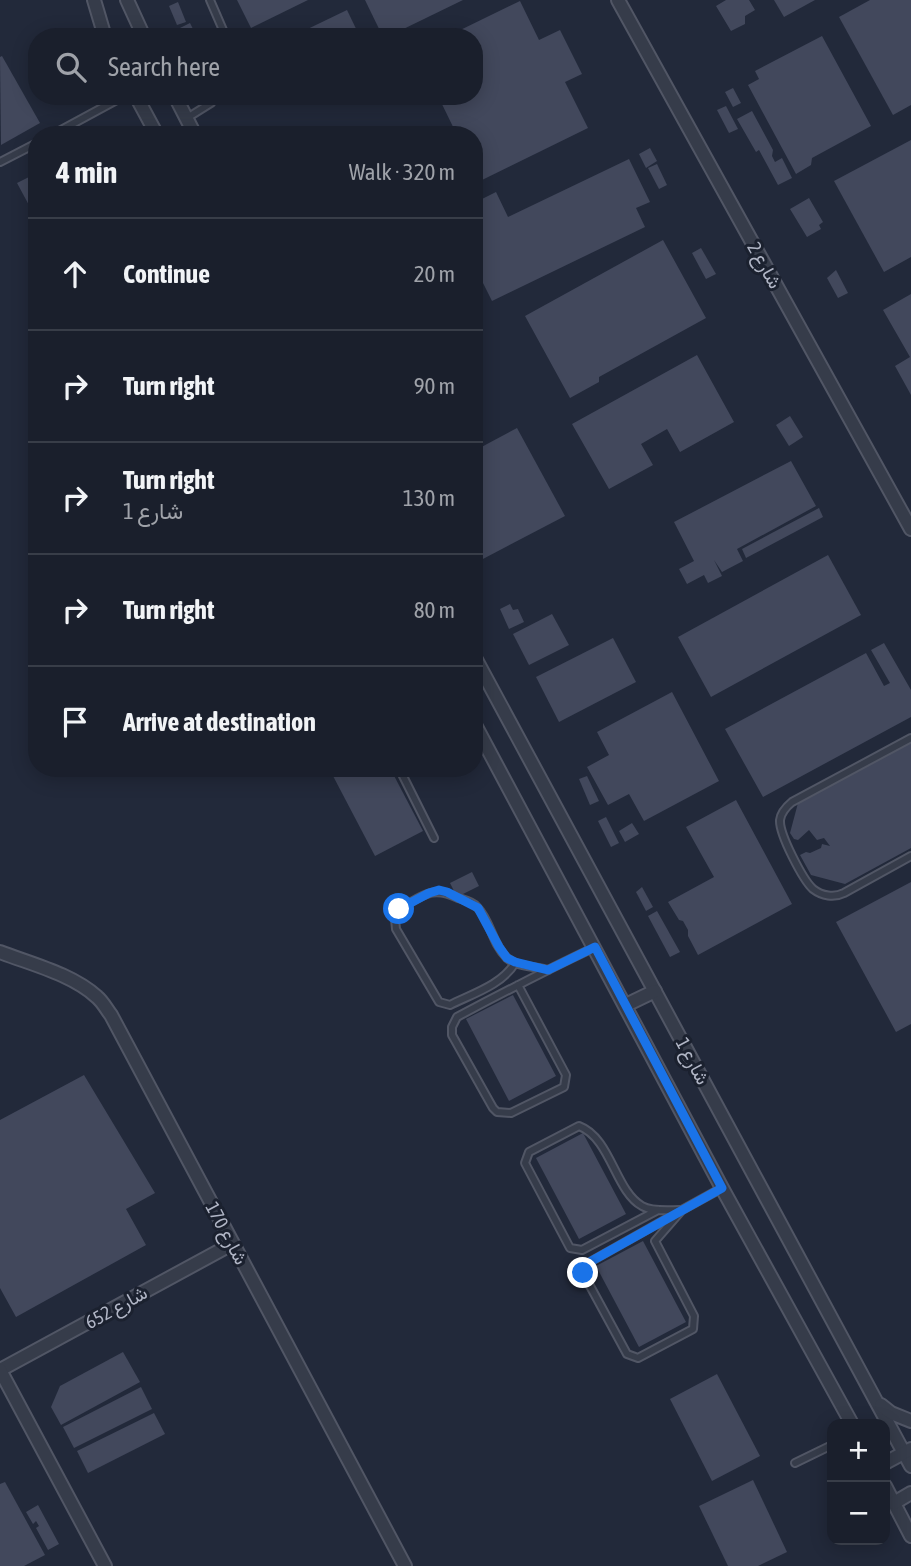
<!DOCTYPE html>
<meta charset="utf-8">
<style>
:root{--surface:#1a1f2c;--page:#272c38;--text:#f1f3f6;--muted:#9fa2a9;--line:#383d48}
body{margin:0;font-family:"Asap Condensed",Vazirmatn,sans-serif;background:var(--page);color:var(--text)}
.controls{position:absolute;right:21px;bottom:21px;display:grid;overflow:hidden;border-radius:14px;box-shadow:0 4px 18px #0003}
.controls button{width:63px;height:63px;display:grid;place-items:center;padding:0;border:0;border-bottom:2px solid var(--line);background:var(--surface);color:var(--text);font:35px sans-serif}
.stop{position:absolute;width:21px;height:21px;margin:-16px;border:5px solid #1a73e8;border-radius:50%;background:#fff}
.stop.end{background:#1a73e8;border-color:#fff;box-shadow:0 2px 7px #0008}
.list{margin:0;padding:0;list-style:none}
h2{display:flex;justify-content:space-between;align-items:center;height:91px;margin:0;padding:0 28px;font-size:30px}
h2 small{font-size:23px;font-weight:400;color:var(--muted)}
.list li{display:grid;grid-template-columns:46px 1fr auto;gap:21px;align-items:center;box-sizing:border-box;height:112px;padding:0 28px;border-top:2px solid var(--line)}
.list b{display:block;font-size:26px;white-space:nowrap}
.list p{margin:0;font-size:23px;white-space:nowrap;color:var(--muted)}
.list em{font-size:23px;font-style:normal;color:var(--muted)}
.icon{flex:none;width:38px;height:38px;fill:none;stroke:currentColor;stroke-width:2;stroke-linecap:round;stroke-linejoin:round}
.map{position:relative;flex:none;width:911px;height:1566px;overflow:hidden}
.search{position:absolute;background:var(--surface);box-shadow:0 4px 18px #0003;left:28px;top:28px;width:455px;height:77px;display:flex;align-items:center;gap:18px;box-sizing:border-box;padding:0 24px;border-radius:28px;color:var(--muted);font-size:26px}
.panel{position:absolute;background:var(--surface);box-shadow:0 4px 18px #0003;left:28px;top:126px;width:455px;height:651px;border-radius:28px}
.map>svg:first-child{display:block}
.building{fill:#42485c}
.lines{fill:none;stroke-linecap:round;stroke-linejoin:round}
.lane-casing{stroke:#515665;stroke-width:10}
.street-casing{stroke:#515665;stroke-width:16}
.lane{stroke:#363c4a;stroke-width:6}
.street{stroke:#363c4a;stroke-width:12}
.route{stroke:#1a73e8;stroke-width:9}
.labels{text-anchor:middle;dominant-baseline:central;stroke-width:6;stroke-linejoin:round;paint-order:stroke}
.street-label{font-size:19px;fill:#b1b6c6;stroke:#1b212f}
</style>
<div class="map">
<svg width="911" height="1566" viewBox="0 0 911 1566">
<rect width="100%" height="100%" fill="#22293a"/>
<g class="building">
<path d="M237 0H308L251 28Z"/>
<path d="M365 0H463L387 37H383Z"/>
<path d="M726 0H749L755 10 745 16V24L731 31 716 6Z"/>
<path d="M774 0H815L784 17Z"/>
<path d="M870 0H911V105L893 115 839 17Z"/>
<path d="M520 1 539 40 560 30 582 74 565 82 588 128 480 181 474 170V135H457L438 96H474V37H446Z"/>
<path d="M178 2 186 22 177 25 169 6Z"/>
<path d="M347 10 360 37H291Z"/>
<path d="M190 23 197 37H179L176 30Z"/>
<path d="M822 36 871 126 812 158 811 165 796 174 748 85 759 79 755 71Z"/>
<path d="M2 56 40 123 1 145 0 57Z"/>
<path d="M733 88 741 103 733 107 725 92Z"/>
<path d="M726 106 738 129 729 133 717 110Z"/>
<path d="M752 111 773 150 772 156 775 162 782 158 792 178 778 185 759 150 756 152 737 119Z"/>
<path d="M911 140V257L884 272 834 181Z"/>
<path d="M650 148 657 161 646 168 639 154Z"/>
<path d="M629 159 650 202 636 208 645 227 492 301 474 265V203L496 192 508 217Z"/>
<path d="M657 164 667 185 659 189 648 168Z"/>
<path d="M37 173V220L17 183Z"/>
<path d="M809 198 823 222 819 225 821 229 807 237 790 209Z"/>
<path d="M663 240 706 318 599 377V382L570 398 525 316Z"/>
<path d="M701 248 716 274 706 279 692 253Z"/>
<path d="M836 270 848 293 838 298 827 278Z"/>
<path d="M911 294V395L895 366 910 357 883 310Z"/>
<path d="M697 355 734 422 680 452 667 429 641 444 653 465 609 489 572 424Z"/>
<path d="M790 416 803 437 789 446 776 425Z"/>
<path d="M517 428 565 516 481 560 474 547V451Z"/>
<path d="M791 461 816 506 737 549 743 561 722 572 714 560 722 576 708 583 704 575 687 584 679 569 694 561 674 522Z"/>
<path d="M819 508 823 517 746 558 742 549Z"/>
<path d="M828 555 861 615 711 697 678 637Z"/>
<path d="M510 604 513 610 518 609 524 622 509 629 500 609Z"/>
<path d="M552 614 569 645 529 665 513 634Z"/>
<path d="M613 638 636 682 559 722 536 677Z"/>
<path d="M884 643 911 690V717L763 797 725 729 866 653 884 686 890 683 871 650Z"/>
<path d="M672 692 719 781 644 821 629 794 608 805 587 767 609 755 597 732Z"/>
<path d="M911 741V848L845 884 811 875 800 855 806 852 810 853 821 848 822 844 830 846 824 838 817 840 809 830 798 840 794 839 790 833 798 803Z"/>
<path d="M344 768H390L423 831 375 856 332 774Z"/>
<path d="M587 776 599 801 590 805 579 779Z"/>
<path d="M736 800 792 904 698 955 688 936V930L683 921 679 920 668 902 714 877 686 827Z"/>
<path d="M606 817 619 843 611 847 598 821Z"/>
<path d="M632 823 639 834 625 842 619 831Z"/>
<path d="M472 872 479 886 457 897 450 883Z"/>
<path d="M911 882V1024L896 1032 836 922Z"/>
<path d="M642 887 653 907 646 911 636 892Z"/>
<path d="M657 911 680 952 670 957 648 916Z"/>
<path d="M513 995 556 1076 509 1101 466 1019Z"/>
<path d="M84 1075 155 1193 126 1209 146 1245 16 1317 0 1288V1120Z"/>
<path d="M583 1133 626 1214 579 1239 536 1158Z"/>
<path d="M643 1241 686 1322 639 1347 596 1266Z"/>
<path d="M123 1352 140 1382 61 1425 51 1407 60 1386Z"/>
<path d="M717 1374 760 1456 712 1481 670 1399Z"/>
<path d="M141 1387 152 1409 74 1448 63 1427Z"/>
<path d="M154 1413 165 1434 88 1473 77 1451Z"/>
<path d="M753 1480 787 1552 758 1566H728L699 1506Z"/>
<path d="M5 1482 45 1555 24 1566H0V1484Z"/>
<path d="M38 1505 59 1544 48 1550 36 1528 39 1526 36 1521 33 1524 26 1512Z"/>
</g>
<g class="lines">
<defs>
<g id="lane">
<path d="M210 0 226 37"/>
<path d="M187 118 211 103 216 96"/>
<path d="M52 135 124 96"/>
<path d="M0 162 37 143"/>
<path d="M911 738 792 802C786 807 781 812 780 820 779 834 803 880 813 889 822 896 834 898 844 893L911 856"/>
<path d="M399 768 434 838"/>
<path d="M515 963C502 985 472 994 450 1005L439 1002 396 929 395 919 399 909C423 896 431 885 458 898 464 900 472 901 477 907 491 921 492 944 507 958 517 967 535 966 548 970"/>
<path d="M518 985 566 1075 564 1087 511 1113 497 1112 493 1108 452 1035V1027L457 1017C502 993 547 970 593 948"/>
<path d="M658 1210 582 1250 570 1248 525 1163 529 1152 579 1126C611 1138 615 1191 642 1206 652 1212 669 1210 680 1210"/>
<path d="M682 1210 588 1263 583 1273 627 1354 638 1358 693 1329 694 1316 655 1241 682 1210 722 1188"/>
<path d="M795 1463 832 1445"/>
</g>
<g id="street">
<path d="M94 0 105 37"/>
<path d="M127 0 144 37"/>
<path d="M618 0 911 529"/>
<path d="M136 96 157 135"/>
<path d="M175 96 195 135"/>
<path d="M474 656 911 1466"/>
<path d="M474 723 722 1188 852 1424"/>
<path d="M0 952C31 964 72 974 97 997 103 1002 107 1010 111 1015L405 1566"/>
<path d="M626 1005 655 991"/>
<path d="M0 1370 232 1244"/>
<path d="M0 1370 105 1566"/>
<path d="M881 1405 891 1413 911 1421"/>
<path d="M885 1463 911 1449"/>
<path d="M885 1486 911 1536"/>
<path d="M894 1503 911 1493"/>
</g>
</defs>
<use href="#lane" class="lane-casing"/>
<use href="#street" class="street-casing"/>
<use href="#lane" class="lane"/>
<use href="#street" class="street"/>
</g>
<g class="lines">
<path class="route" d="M399 909 429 893 439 890 447 892 478 908 499 947 507 958 515 962 548 970 595 947 722 1188 588 1263 583 1273"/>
</g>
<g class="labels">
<g class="street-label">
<text transform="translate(765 265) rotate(61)">شارع 2</text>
<text transform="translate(693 1061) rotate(62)">شارع 1</text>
<text transform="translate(227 1233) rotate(62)">شارع 170</text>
<text transform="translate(116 1307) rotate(-29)">شارع 652</text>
</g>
</g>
</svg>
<div class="controls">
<button>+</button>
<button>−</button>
</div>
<div class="stop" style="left:399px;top:909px"></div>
<div class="stop end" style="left:583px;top:1273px"></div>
<div class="search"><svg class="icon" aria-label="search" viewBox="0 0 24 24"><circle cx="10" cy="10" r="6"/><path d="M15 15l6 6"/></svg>Search here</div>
<section class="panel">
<h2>4 min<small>Walk · 320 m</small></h2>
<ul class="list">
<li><svg class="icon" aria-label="ahead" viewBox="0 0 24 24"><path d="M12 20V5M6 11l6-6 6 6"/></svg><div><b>Continue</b></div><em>20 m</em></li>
<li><svg class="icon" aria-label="right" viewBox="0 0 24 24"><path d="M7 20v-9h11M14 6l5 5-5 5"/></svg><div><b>Turn right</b></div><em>90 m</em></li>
<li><svg class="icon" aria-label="right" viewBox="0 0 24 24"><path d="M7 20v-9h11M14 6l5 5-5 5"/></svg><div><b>Turn right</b><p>شارع 1</p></div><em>130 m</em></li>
<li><svg class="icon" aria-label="right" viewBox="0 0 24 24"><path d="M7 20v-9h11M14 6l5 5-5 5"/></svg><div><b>Turn right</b></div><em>80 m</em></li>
<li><svg class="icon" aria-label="arrive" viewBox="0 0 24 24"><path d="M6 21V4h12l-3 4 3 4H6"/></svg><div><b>Arrive at destination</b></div></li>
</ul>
</section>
</div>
